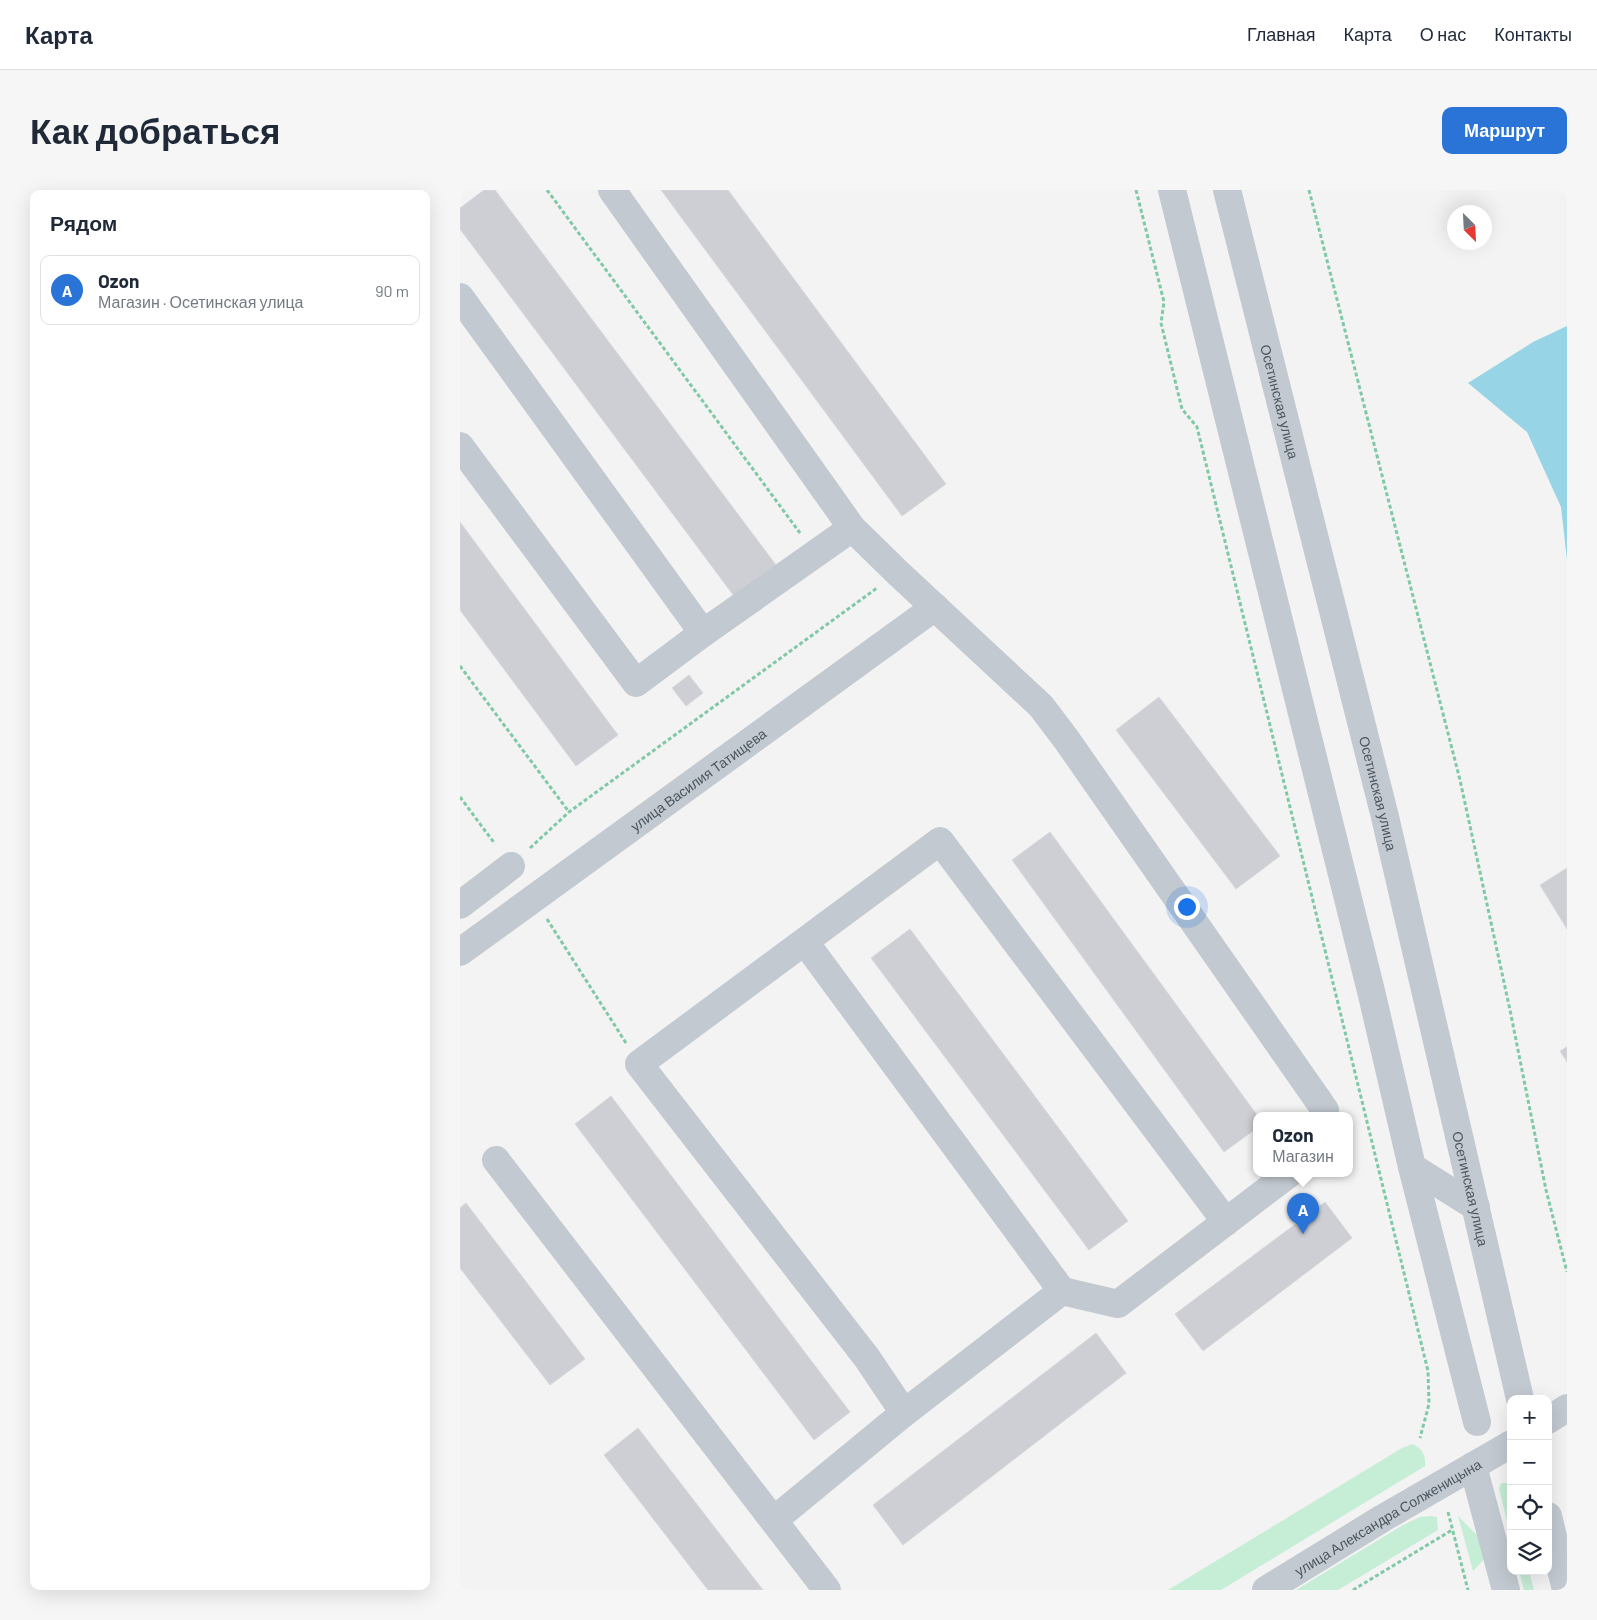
<!DOCTYPE html>
<html lang="ru">
<meta charset="utf-8">
<style>
:root{--surface:#fff;--page:#f6f6f7;--text:#1f2937;--muted:#747a83;--line:#e0e1e3;--accent:#2a74d7}
body{margin:0;font-family:Barlow,sans-serif;background:var(--page);color:var(--text)}
.controls{position:absolute;right:15px;bottom:15px;display:grid;overflow:hidden;border-radius:10px;box-shadow:0 5px 20px #0002}
.controls button{width:45px;height:45px;display:grid;place-items:center;padding:0;border:0;border-bottom:1px solid var(--line);background:var(--surface);color:var(--text);font:25px sans-serif}
.compass{position:absolute;left:987px;top:15px;width:45px;height:45px;border-radius:50%;background:var(--surface);box-shadow:0 5px 20px #0002;rotate:156deg}
.you{position:absolute;left:726px;top:716px;width:18px;height:18px;margin:-12px;border:4px solid #fff;border-radius:50%;background:#1a73e8;box-shadow:0 0 0 8px #1a73e833}
.badge{display:grid;place-items:center;width:32px;height:32px;border-radius:50%;background:var(--accent);color:#fff;font-size:16px;font-weight:700}
.pin{position:absolute;translate:-50% -41px;filter:drop-shadow(0 1px 2px #0008)}
.pin::after{content:'';position:absolute;top:26px;width:18px;height:15px;background:inherit;clip-path:polygon(0 0,100% 0,50% 100%)}
.popup{position:absolute;left:793px;top:922px;width:100px;height:65px;box-sizing:border-box;display:grid;place-content:center;border-radius:10px;background:var(--surface);filter:drop-shadow(0 1px 4px #0005);font-size:16px;white-space:nowrap;color:var(--muted)}
.popup b{font-size:19px;color:var(--text)}
.popup::after{content:'';position:absolute;left:50%;top:100%;margin-left:-10px;border:10px solid transparent;border-top-color:var(--surface)}
.list{margin:0;padding:0;list-style:none}
h2{display:flex;justify-content:space-between;align-items:center;height:65px;margin:0;padding:0 20px;font-size:21px}
h2 small{font-size:16px;font-weight:400;color:var(--muted)}
.list li{display:grid;grid-template-columns:32px 1fr auto;gap:15px;align-items:center;box-sizing:border-box;height:70px;margin:0 10px 10px;padding:0 10px;border:1px solid var(--line);border-radius:10px}
.list b{display:block;font-size:19px;white-space:nowrap}
.list p{margin:0;font-size:16px;white-space:nowrap;color:var(--muted)}
.list em{font-size:16px;font-style:normal;color:var(--muted)}
.icon{flex:none;width:28px;height:28px;fill:none;stroke:currentColor;stroke-width:2;stroke-linecap:round;stroke-linejoin:round}
.map{position:relative;flex:none;width:1107px;height:1400px;overflow:hidden;border-radius:10px}
header{display:flex;align-items:center;gap:30px;box-sizing:border-box;height:70px;padding:0 25px;background:var(--surface);border-bottom:1px solid var(--line)}
header strong{font-size:24px}
nav{display:flex;gap:28px;margin-inline-start:auto;font-size:18px}
.intro{display:flex;align-items:center;justify-content:space-between;box-sizing:border-box;height:120px;padding:0 30px}
h1{margin:0;font-size:35px}
.button{padding:12px 22px;border-radius:10px;background:var(--accent);color:#fff;font-size:18px;font-weight:700}
main{display:flex;gap:30px;padding:0 30px}
aside{flex:1;background:var(--surface);border-radius:10px;box-shadow:0 5px 20px #0002}
.map>svg:first-child{display:block}
.green{fill:#c6edd5}
.water{fill:#97d5e6}
.building{fill:#cdcfd4;stroke:#d7d9dd}
.lines{fill:none;stroke-linecap:round;stroke-linejoin:round}
.path{stroke:#80c9a6;stroke-width:3;stroke-dasharray:4 2.5;stroke-linecap:butt}
.minor{stroke:#c2c9d0;stroke-width:28}
.labels{text-anchor:middle;dominant-baseline:central;stroke-width:4.5;stroke-linejoin:round;paint-order:stroke}
.street-label{font-size:14px;fill:#4b555f;stroke:#fff}
</style>
<header>
<strong>Карта</strong>
<nav><a>Главная</a><a>Карта</a><a>О нас</a><a>Контакты</a></nav>
</header>
<div class="intro"><h1>Как добраться</h1><a class="button">Маршрут</a></div>
<main>
<aside>
<h2>Рядом<small></small></h2>
<ul class="list">
<li><span class="badge">A</span><div><b>Ozon</b><p>Магазин · Осетинская улица</p></div><em>90 m</em></li>
</ul>
</aside>
<div class="map">
<svg width="1107" height="1400" viewBox="0 0 1107 1400">
<rect width="100%" height="100%" fill="#f4f3f3"/>
<g class="green">
<path d="M952 1254C962 1258 966 1265 965 1276L761 1400H708L942 1258Z"/>
<path d="M1042 1293H1047L1051 1306V1347L1039 1299 1040 1295Z"/>
<path d="M970 1326 977 1327 978 1340 878 1400H836L943 1335 960 1327Z"/>
<path d="M998 1326 1020 1348 1027 1366 1013 1381Z"/>
<path d="M1059 1381H1069L1074 1400H1064Z"/>
</g>
<path class="water" d="M1107 136V370L1101 317 1067 242 1008 193 1073 152Z"/>
<g class="building">
<path d="M24 0H35L316 375 274 406 0 39V18Z"/>
<path d="M201 0H268L486 294 442 326Z"/>
<path d="M0 332 158 545 116 576 0 420Z"/>
<path d="M229 485 243 503 226 516 212 498Z"/>
<path d="M699 507 820 666 776 699 656 540Z"/>
<path d="M590 642 797 925V938L764 962 552 670Z"/>
<path d="M1107 678V739L1080 695Z"/>
<path d="M450 739 668 1031 629 1060 411 768Z"/>
<path d="M1107 857V872L1100 861Z"/>
<path d="M151 906 390 1222 354 1250 115 934Z"/>
<path d="M865 1012 892 1048 743 1161 715 1124Z"/>
<path d="M6 1013 125 1169 90 1195 0 1078V1018Z"/>
<path d="M636 1143 666 1183 443 1355 413 1315Z"/>
<path d="M178 1238 303 1400H248L144 1265Z"/>
</g>
<g class="lines">
<g class="path">
<path d="M87 0 340 343"/>
<path d="M676 0 704 112 701 133 722 219 737 237 968 1181 969 1214 960 1248"/>
<path d="M849 0 1000 590 1050 820 1086 1000 1107 1082"/>
<path d="M0 476 109 622"/>
<path d="M0 607 35 654"/>
<path d="M70 658 109 622 417 398"/>
<path d="M87 729 166 853"/>
<path d="M988 1322 1008 1400"/>
<path d="M893 1400 992 1340"/>
</g>
<g class="minor">
<path d="M152 0 392 338 438 383 581 516 606 549 865 920 863 925"/>
<path d="M712 0 911 801 952 977 1017 1232"/>
<path id="s1" d="M767 0 925 627 1060 1209"/>
<path d="M0 107 243 443 392 338"/>
<path d="M0 256 176 493 243 443"/>
<path d="M0 715 51 676"/>
<path d="M345 752 602 1101"/>
<path id="s2" d="M0 762 475 417"/>
<path d="M36 970 367 1400"/>
<path d="M952 977 1016 1017"/>
<path d="M444 1223 407 1168 179 874 480 651 766 1032"/>
<path d="M1088 1230 1107 1218"/>
<path d="M1013 1276 1046 1400"/>
<path d="M1088 1326 1106 1400"/>
<path d="M314 1330 444 1223 602 1101 658 1114 830 983"/>
<path id="s3" d="M806 1400 923 1328 1051 1254"/>
</g>
</g>
<g class="labels">
<g class="street-label">
<text stroke="none"><textPath href="#s1" startOffset="218">Осетинская улица</textPath></text>
<text stroke="none"><textPath href="#s2" startOffset="294">улица Василия Татищева</textPath></text>
<text stroke="none"><textPath href="#s1" startOffset="622">Осетинская улица</textPath></text>
<text stroke="none"><textPath href="#s1" startOffset="1028">Осетинская улица</textPath></text>
<text stroke="none"><textPath href="#s3" startOffset="142">улица Александра Солженицына</textPath></text>
</g>
</g>
</svg>
<div class="controls">
<button>+</button>
<button>−</button>
<button><svg class="icon" aria-label="locate" viewBox="0 0 24 24"><circle cx="12" cy="12" r="6"/><path d="M12 2v4M12 18v4M2 12h4M18 12h4"/></svg></button>
<button><svg class="icon" aria-label="layers" viewBox="0 0 24 24"><path d="M12 4l9 5-9 5-9-5zM3 14l9 5 9-5"/></svg></button>
</div>
<svg class="compass" viewBox="-18 -18 36 36"><path d="M0-13l5 13h-10z" fill="#e53935"/><path d="M0 13l5-13h-10z" fill="#747a83"/></svg>
<div class="you"></div>
<div class="pin badge" style="left:843px;top:1044px">A</div>
<div class="popup"><b>Ozon</b>Магазин</div>
</div>
</main>
